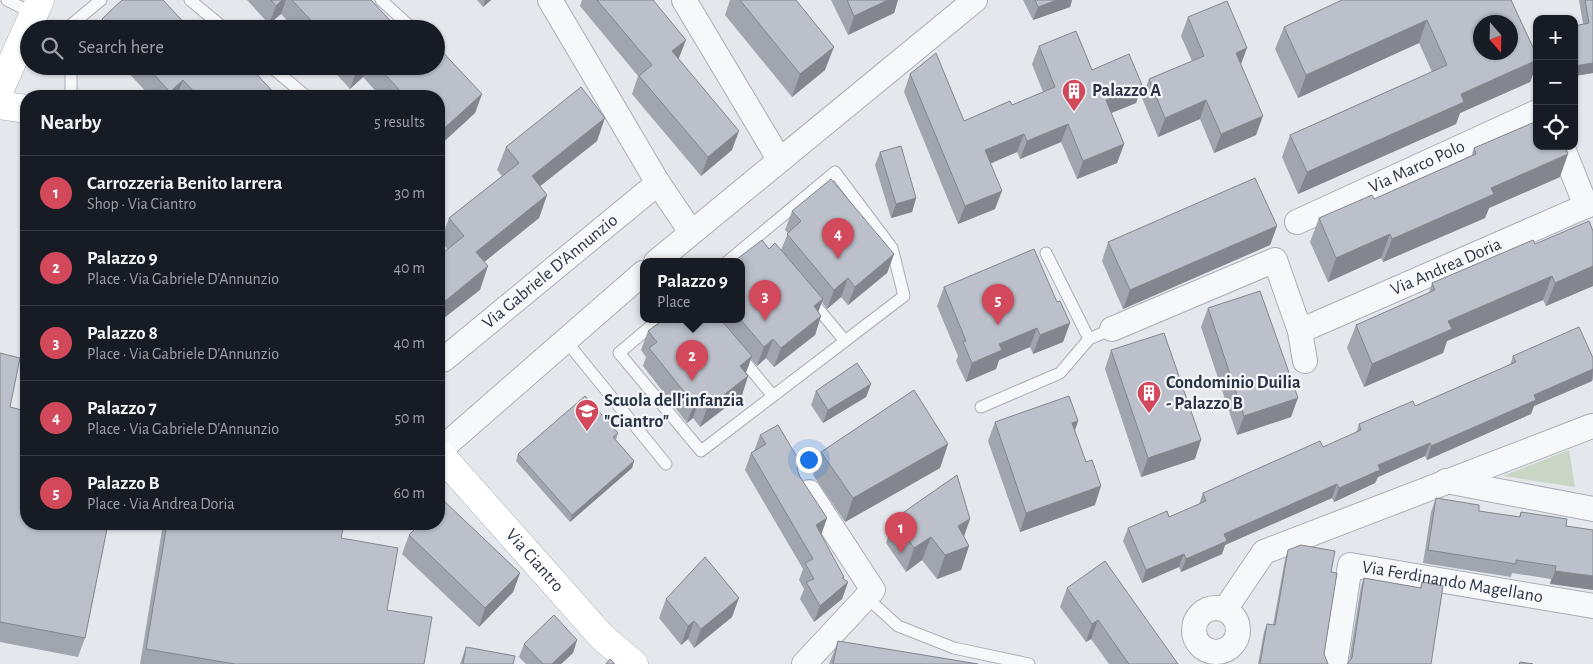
<!DOCTYPE html>
<meta charset="utf-8">
<style>
:root{--surface:#171b24;--page:#20242c;--text:#f1f3f6;--muted:#9ea1a6;--line:#363941;--accent:#d1495b}
body{margin:0;font-family:"Alegreya Sans",sans-serif;background:var(--page);color:var(--text)}
.controls{position:absolute;right:15px;top:15px;display:grid;overflow:hidden;border-radius:10px;box-shadow:0 1px 4px #0004}
.controls button{width:45px;height:45px;display:grid;place-items:center;padding:0;border:0;border-bottom:1px solid var(--line);background:var(--surface);color:var(--text);font:25px sans-serif}
.compass{position:absolute;left:1473px;top:15px;width:45px;height:45px;border-radius:50%;background:var(--surface);box-shadow:0 1px 4px #0004;rotate:160deg}
.you{position:absolute;left:808px;top:459px;width:18px;height:18px;margin:-12px;border:4px solid #fff;border-radius:50%;background:#1a73e8;box-shadow:0 0 0 8px #1a73e833}
.badge{display:grid;place-items:center;width:32px;height:32px;border-radius:50%;background:var(--accent);color:#fff;font-size:16px;font-weight:700}
.pin{position:absolute;translate:-50% -41px;filter:drop-shadow(0 1px 2px #0008)}
.pin::after{content:'';position:absolute;top:26px;width:18px;height:15px;background:inherit;clip-path:polygon(0 0,100% 0,50% 100%)}
.popup{position:absolute;left:640px;top:258px;width:105px;height:65px;box-sizing:border-box;display:grid;place-content:center;border-radius:10px;background:var(--surface);filter:drop-shadow(0 1px 4px #0005);font-size:16px;white-space:nowrap;color:var(--muted)}
.popup b{font-size:19px;color:var(--text)}
.popup::after{content:'';position:absolute;left:50%;top:100%;margin-left:-10px;border:10px solid transparent;border-top-color:var(--surface)}
.list{margin:0;padding:0;list-style:none}
h2{display:flex;justify-content:space-between;align-items:center;height:65px;margin:0;padding:0 20px;font-size:21px}
h2 small{font-size:16px;font-weight:400;color:var(--muted)}
.list li{display:grid;grid-template-columns:32px 1fr auto;gap:15px;align-items:center;box-sizing:border-box;height:75px;padding:0 20px;border-top:1px solid var(--line)}
.list b{display:block;font-size:19px;white-space:nowrap}
.list p{margin:0;font-size:16px;white-space:nowrap;color:var(--muted)}
.list em{font-size:16px;font-style:normal;color:var(--muted)}
.icon{flex:none;width:28px;height:28px;fill:none;stroke:currentColor;stroke-width:2;stroke-linecap:round;stroke-linejoin:round}
.map{position:relative;flex:none;width:1593px;height:664px;overflow:hidden}
.search{position:absolute;background:var(--surface);box-shadow:0 1px 4px #0004;left:20px;top:20px;width:425px;height:55px;display:flex;align-items:center;gap:12px;box-sizing:border-box;padding:0 18px;border-radius:28px;color:var(--muted);font-size:19px}
.panel{position:absolute;background:var(--surface);box-shadow:0 1px 4px #0004;left:20px;top:90px;width:425px;height:440px;border-radius:20px}
.map>svg:first-child{display:block}
.green{fill:#c9d6c5}
.lines{fill:none;stroke-linecap:round;stroke-linejoin:round}
.lane-casing{stroke:#a9aeb7;stroke-width:13}
.street-casing{stroke:#a9aeb7;stroke-width:26}
.secondary-casing{stroke:#a9aeb7;stroke-width:29}
.lane{stroke:#f7f8fa;stroke-width:11}
.street{stroke:#f7f8fa;stroke-width:24}
.secondary{stroke:#fff;stroke-width:28}
.wall{fill:#a1a5ae}
.shaded-wall{fill:#83868d}
.building{fill:#bbc0ca;stroke:#83868d;fill-rule:evenodd}
.labels{text-anchor:middle;dominant-baseline:central;stroke-width:4.5;stroke-linejoin:round;paint-order:stroke}
.poi-label{font-size:18px;font-weight:bold;fill:#2b3445;stroke:#f4f6f9;text-anchor:start}
.street-label{font-size:18px;fill:#2b3445;stroke:#f4f6f9}
</style>
<div class="map">
<svg width="1593" height="664" viewBox="0 0 1593 664">
<rect width="100%" height="100%" fill="#e4e7ec"/>
<path class="green" d="M1569 450 1575 487 1503 476Z"/>
<g class="lines">
<defs>
<g id="lane">
<path d="M7 0 34 14"/>
<path d="M190 0 225 29"/>
<path d="M381 0 413 29"/>
<path d="M72 29V24L101 0"/>
<path d="M270 66 306 96"/>
<path d="M71 96V66"/>
<path d="M1046 253 1089 339"/>
<path d="M810 299 845 341"/>
<path d="M658 320 619 353 701 451 904 296 892 248 835 172 727 262"/>
<path d="M566 341 666 464"/>
<path d="M739 355 773 396"/>
<path d="M981 407 1060 373 1089 339 1112 329"/>
<path d="M866 597 898 626 954 648 1029 664"/>
</g>
<g id="street">
<path d="M550 0 658 183 691 232"/>
<path d="M684 0 779 159"/>
<path d="M1562 146 1586 206"/>
<path id="s1" d="M1297 222 1537 112"/>
<path d="M656 262 975 0"/>
<path d="M1112 329 1275 260 1300 331"/>
<path id="s2" d="M443 360 658 183"/>
<path id="s3" d="M1305 361 1300 331 1593 203"/>
<path d="M439 451 643 273"/>
<path d="M1446 481 1593 509"/>
<circle cx="1216" cy="630" r="22"/>
<path d="M1226 608 1264 552 1592 426"/>
<path d="M804 664 873 590 809 492"/>
<path id="s4" d="M1335 664 1350 565 1593 606"/>
</g>
<g id="secondary">
<path d="M0 89 40 0"/>
<path d="M0 105 26 109"/>
<path id="s5" d="M439 453 602 637 634 664"/>
</g>
</defs>
<use href="#lane" class="lane-casing"/>
<use href="#street" class="street-casing"/>
<use href="#secondary" class="secondary-casing"/>
<use href="#lane" class="lane"/>
<use href="#street" class="street"/>
<use href="#secondary" class="secondary"/>
</g>
<g class="wall">
<path d="M247 0H371L398 29H295L281 14 269 24Z"/>
<path d="M477 0H491L483 7Z"/>
<path d="M582 0H653L679 59 732 150 701 176 632 94 638 76 580 6Z"/>
<path d="M730 0H796L825 70 792 97 725 15Z"/>
<path d="M831 0H898L894 13 848 35Z"/>
<path d="M1023 0H1072L1070 7 1033 20Z"/>
<path d="M1511 0 1537 56V64L1530 82 1460 113 1456 124 1298 194 1282 157 1290 135 1432 72 1419 43 1298 98 1275 49 1284 27Z"/>
<path d="M1579 0H1593V73L1574 76V26L1583 24Z"/>
<path d="M1188 17 1241 65 1256 135 1214 153 1200 119 1158 137 1142 98 1149 79 1192 61 1181 36Z"/>
<path d="M102 19 190 29H98Z"/>
<path d="M1039 46 1092 70 1142 85 1136 103 1111 113 1124 144 1117 163 1077 179 1061 142 1020 159 1017 152 990 163 995 209 958 224 904 92 910 74 964 121 1012 105 1043 92 1032 64Z"/>
<path d="M122 66H249L277 96H150Z"/>
<path d="M329 66H436L482 94 475 113 439 146V96H380L363 77 350 89Z"/>
<path d="M597 141 540 186 547 195 539 218 484 262 480 290 441 241 449 218 502 176 497 170 506 147Z"/>
<path d="M1474 148 1560 177 1489 208 1485 218 1383 262 1381 258 1328 282 1310 242 1319 218 1374 199 1471 157Z"/>
<path d="M880 152 916 198 912 212 891 218 875 165Z"/>
<path d="M792 211 894 254 887 273 848 305 841 297 827 309 822 302 818 312 821 316 815 335 774 367 766 358 757 366 751 359 746 373 748 376 742 395 700 427 693 418 687 423 643 366 646 357 641 350 648 331 663 320H741L769 249 781 250 788 233 785 230Z"/>
<path d="M1277 226 1270 245 1123 309 1102 261 1108 242Z"/>
<path d="M1593 231V286L1546 306 1543 300 1447 341 1443 353 1364 387 1347 348 1356 325 1429 293 1432 283 1535 244Z"/>
<path d="M944 287 1057 302 1070 323 1063 342 1033 354 1030 347 999 360 996 369 966 382 956 361 958 356 937 306Z"/>
<path d="M1208 308 1291 417 1237 435 1201 327Z"/>
<path d="M1111 350 1195 459 1141 477 1105 369Z"/>
<path d="M0 353 10 407 85 638 78 657 0 642Z"/>
<path d="M1513 356 1593 358V379L1592 381 1534 406 1531 414 1427 460 1425 456 1378 477 1375 483 1334 502 1332 498 1225 545 1222 554 1181 572 1179 567 1142 583 1123 541 1128 528 1169 517 1199 504 1203 493 1323 447 1356 433 1359 424 1415 406 1510 365Z"/>
<path d="M871 384 866 397 823 423 811 405 816 391Z"/>
<path d="M1078 421 1075 431 1086 462 1095 505 1020 532 988 441 995 422Z"/>
<path d="M618 433 616 440 634 461 632 468 570 522 516 461 518 454Z"/>
<path d="M760 435 797 469 800 477 827 518 821 534 843 578 848 582 842 599 814 622 800 599 804 589 799 580 803 569 745 470 751 453 754 451Z"/>
<path d="M948 444 940 468 845 522 813 475 821 452Z"/>
<path d="M1436 498 1479 511 1519 517 1521 512 1566 526 1593 530 1550 584 1551 579 1512 573 1511 577 1423 563 1431 512Z"/>
<path d="M894 519H970L964 536 969 546 961 570 937 579 922 560 906 572 886 543Z"/>
<path d="M163 524H344L341 538 387 610 424 664H140Z"/>
<path d="M409 535 520 573 513 592 479 627 402 554Z"/>
<path d="M1288 550 1331 572 1324 654 1328 664H1258L1264 632 1267 624 1273 625 1285 559Z"/>
<path d="M1364 578 1420 588 1422 582 1443 586 1349 661 1361 586Z"/>
<path d="M1067 588 1178 664H1109L1091 639 1086 642 1060 607Z"/>
<path d="M666 599 732 617 694 648 688 639 681 645 659 618Z"/>
<path d="M577 640 573 653 561 664H526L519 657 524 644Z"/>
<path d="M838 641 978 664H829Z"/>
<path d="M466 647 513 664H460Z"/>
</g>
<g class="shaded-wall">
<path d="M282 0H286L281 14 269 24 276 6Z"/>
<path d="M485 0H491L483 7Z"/>
<path d="M888 0H898L894 13 848 35 854 16Z"/>
<path d="M1057 0H1072L1070 7 1033 20 1038 7Z"/>
<path d="M1427 20 1419 43 1298 98 1306 75Z"/>
<path d="M686 40 679 58 665 70 672 51Z"/>
<path d="M834 47 825 70 792 97 800 74Z"/>
<path d="M1247 48 1240 67 1236 53Z"/>
<path d="M1537 60V64L1530 82 1460 113 1456 124 1298 194 1307 172 1461 94Z"/>
<path d="M1593 63V73L1574 76V66Z"/>
<path d="M361 66H367L363 77 350 89 357 70Z"/>
<path d="M183 80 177 96H168L170 92Z"/>
<path d="M1142 85 1136 103 1099 118 1106 100Z"/>
<path d="M482 94 475 113 439 146V133Z"/>
<path d="M1206 100 1200 119 1158 137 1165 118Z"/>
<path d="M1263 116 1256 135 1214 153 1221 134Z"/>
<path d="M605 118 597 141 524 199 532 176Z"/>
<path d="M1068 124 1061 142 1020 159 1027 141Z"/>
<path d="M739 131 732 150 701 176 708 157Z"/>
<path d="M1024 134 1017 152 978 169 985 150Z"/>
<path d="M1124 144 1117 163 1077 179 1083 161Z"/>
<path d="M1568 154 1560 177 1489 208 1485 218 1383 262 1392 239 1491 188Z"/>
<path d="M1002 191 995 209 958 224 965 206Z"/>
<path d="M547 195 539 218 468 275 476 252Z"/>
<path d="M916 198 912 212 891 218 896 204Z"/>
<path d="M1277 226 1270 245 1123 309 1130 290Z"/>
<path d="M1390 234 1381 258 1328 282 1336 258Z"/>
<path d="M894 254 887 273 848 305 855 287Z"/>
<path d="M488 266 480 290 439 322V306Z"/>
<path d="M1593 266V286L1546 306 1555 283Z"/>
<path d="M1552 276 1543 300 1447 341 1443 353 1364 387 1372 364 1448 321Z"/>
<path d="M848 278 841 297 827 309 834 290Z"/>
<path d="M823 299 816 318 814 306Z"/>
<path d="M821 316 815 335 774 367 781 348Z"/>
<path d="M1070 323 1063 342 1033 354 1040 335Z"/>
<path d="M1037 328 1030 347 999 360 996 369 966 382 972 363 999 344Z"/>
<path d="M773 339 766 358 757 366 764 347Z"/>
<path d="M752 356 745 375 740 366Z"/>
<path d="M1593 369 1592 381 1534 406 1531 414 1427 460 1431 446 1534 395Z"/>
<path d="M748 376 742 395 700 427 707 408Z"/>
<path d="M871 384 866 397 823 423 828 410Z"/>
<path d="M1298 398 1291 417 1237 435 1244 416Z"/>
<path d="M700 399 693 418 687 423 694 404Z"/>
<path d="M1078 421 1071 440 1072 423Z"/>
<path d="M1201 440 1195 459 1141 477 1148 458Z"/>
<path d="M1430 443 1425 456 1378 477 1375 483 1334 502 1339 488 1378 465Z"/>
<path d="M948 444 940 468 845 522 853 498Z"/>
<path d="M634 461 632 468 570 522 572 515Z"/>
<path d="M1337 484 1332 498 1225 545 1222 554 1181 572 1186 559 1224 534Z"/>
<path d="M1101 486 1095 505 1020 532 1026 513Z"/>
<path d="M827 518 821 535 816 525Z"/>
<path d="M970 519 962 542 958 526Z"/>
<path d="M931 537 922 560 906 572 914 548Z"/>
<path d="M969 546 961 570 937 579 945 555Z"/>
<path d="M1184 554 1179 567 1142 583 1146 570Z"/>
<path d="M1555 571 1593 576V590L1550 584Z"/>
<path d="M520 573 513 592 479 627 485 608Z"/>
<path d="M844 577 839 590 848 582 842 599 814 622 820 606Z"/>
<path d="M739 598 732 617 694 648 701 629Z"/>
<path d="M1098 620 1091 639 1086 642 1092 624Z"/>
<path d="M694 621 688 639 681 645 688 626Z"/>
<path d="M577 640 573 653 561 664H552Z"/>
</g>
<g class="building">
<path d="M122 0H163L190 29H111L102 19Z"/>
<path d="M271 0H282L276 6Z"/>
<path d="M292 0H371L398 29H319Z"/>
<path d="M597 0H653L686 40 672 51 739 131 708 157 639 76 652 65Z"/>
<path d="M740 0H796L834 47 800 74Z"/>
<path d="M847 0H888L854 16Z"/>
<path d="M1035 0H1057L1038 7Z"/>
<path d="M1342 0H1511L1537 56V60L1461 94 1464 102 1307 172 1290 135 1447 65 1427 20 1306 75 1284 27ZM1480 22H1510V52H1480Z"/>
<path d="M1585 0H1593V63L1574 66V26L1589 23Z"/>
<path d="M1227 1 1247 48 1236 53 1263 116 1221 134 1206 100 1165 118 1149 79 1204 56 1188 17Z"/>
<path d="M413 21 421 29H405Z"/>
<path d="M1076 31 1092 70 1129 54 1142 85 1106 100 1124 144 1083 161 1068 124 1027 141 1024 134 985 150 1002 191 965 206 910 74 936 53 964 121 1010 101 1012 105 1055 87 1039 46Z"/>
<path d="M436 45 482 94 439 133V96H405L377 66H436Z"/>
<path d="M146 66H249L277 96H198L183 80 170 92Z"/>
<path d="M354 66H361L357 70Z"/>
<path d="M581 87 605 118 532 176 547 195 476 252 488 266 439 306V256L464 236 449 218 519 163 506 147Z"/>
<path d="M1537 121V146H1565L1568 154 1491 188 1494 194 1392 239 1390 234 1336 258 1319 218 1372 195 1374 199 1476 154 1474 148Z"/>
<path d="M901 146 916 198 896 204 880 152Z"/>
<path d="M1255 178 1277 226 1130 290 1108 242Z"/>
<path d="M831 179 894 254 855 287 848 278 834 290 787 234 801 221 792 211Z"/>
<path d="M1589 221 1593 231V266L1555 283 1552 276 1448 321 1452 329 1372 364 1356 325 1435 290 1432 283 1533 240 1535 244Z"/>
<path d="M762 240 769 249 775 243 823 299 814 306 821 316 781 348 773 339 764 347 741 320V262H733Z"/>
<path d="M1034 249 1057 302 1060 301 1070 323 1040 335 1037 328 999 344 1002 350 972 363 963 342 966 341 944 287Z"/>
<path d="M1260 291 1298 398 1244 416 1208 308Z"/>
<path d="M663 320H721L752 356 740 366 748 376 707 408 700 399 694 404 649 348 657 342 648 331Z"/>
<path d="M1579 327 1593 358V369L1534 395 1536 400 1431 446 1430 443 1378 465 1380 470 1339 488 1337 484 1224 534 1227 541 1186 559 1184 554 1146 570 1128 528 1167 511 1169 517 1206 501 1203 493 1320 441 1323 447 1361 430 1359 424 1413 401 1415 406 1516 362 1513 356Z"/>
<path d="M1164 333 1201 440 1148 458 1111 350Z"/>
<path d="M0 353 20 358 10 407 26 411V524H108L85 638 0 622Z"/>
<path d="M857 363 871 384 828 410 816 391Z"/>
<path d="M914 390 948 444 853 498 821 452Z"/>
<path d="M585 396 618 433 613 437 634 461 572 515 518 454Z"/>
<path d="M1069 396 1078 421 1072 423 1086 462 1092 460 1101 486 1026 513 995 422Z"/>
<path d="M778 425 800 462 797 469 800 477 827 518 816 525 844 577 842 578 848 582 820 606 806 582 814 579 805 563 813 559 751 453 766 444 760 435Z"/>
<path d="M957 475 970 519 958 526 969 546 945 555 931 537 914 548 894 519Z"/>
<path d="M1436 498 1479 505V511L1520 517 1521 512 1567 519 1566 526 1593 530V576L1555 571 1556 566 1516 560V564L1428 550Z"/>
<path d="M443 500 520 573 485 608 409 535 420 524H439V505Z"/>
<path d="M167 524H344L341 538 398 548 387 610 432 617 424 664H235L146 649Z"/>
<path d="M1301 545 1335 551 1331 572 1337 573 1324 654 1328 664H1260L1267 624 1275 625 1288 550Z"/>
<path d="M705 557 739 598 701 629 694 621 688 626 666 599Z"/>
<path d="M1105 561 1178 664H1129L1098 620 1092 624 1067 588Z"/>
<path d="M1364 578 1421 588 1422 582 1443 586 1431 664H1347L1352 658Z"/>
<path d="M554 615 577 640 552 664H543L524 644Z"/>
<path d="M838 641 978 664H833Z"/>
<path d="M466 647 515 656 513 664H463Z"/>
<path d="M610 659 615 664H606Z"/>
<path d="M1520 662 1533 664H1519Z"/>
</g>
<defs>
<symbol id="building-pin" viewBox="-11 -11 22 30"><path d="M0 17L-7.5 6A9.5 9.5 0 1 1 7.5 6Z" fill="#d1495b" stroke="#f4f6f9"/><path d="M-4-6H4V6H1V3H-1V6H-4ZM-2.5-4.3h1.7v1.8h-1.7ZM.8-4.3h1.7v1.8H.8ZM-2.5-1h1.7V.8h-1.7ZM.8-1h1.7V.8H.8Z" fill="#fff"/></symbol>
<symbol id="school-pin" viewBox="-11 -11 22 30"><path d="M0 17L-7.5 6A9.5 9.5 0 1 1 7.5 6Z" fill="#d1495b" stroke="#f4f6f9"/><path d="M0-5L7-2L0 1L-7-2ZM-4 1L0 2.5L4 1V4Q0 6-4 4Z" fill="#fff"/></symbol>
</defs>
<g fill-rule="evenodd">
<use href="#building-pin" x="1060" y="77" width="28" height="38"/>
<use href="#building-pin" x="1135" y="379" width="28" height="38"/>
<use href="#school-pin" x="573" y="397" width="28" height="38"/>
</g>
<g class="labels">
<g class="poi-label">
<text x="1092" y="91">Palazzo A</text>
<text x="1166" y="383">Condominio Duilia<tspan x="1166" dy="21">- Palazzo B</tspan></text>
<text x="604" y="401">Scuola dell'infanzia<tspan x="604" dy="21">"Ciantro"</tspan></text>
</g>
<g class="street-label">
<text stroke="none"><textPath href="#s1" startOffset="132">Via Marco Polo</textPath></text>
<text stroke="none"><textPath href="#s3" startOffset="190">Via Andrea Doria</textPath></text>
<text stroke="none"><textPath href="#s2" startOffset="139">Via Gabriele D'Annunzio</textPath></text>
<text stroke="none"><textPath href="#s5" startOffset="144">Via Ciantro</textPath></text>
<text stroke="none"><textPath href="#s4" startOffset="204">Via Ferdinando Magellano</textPath></text>
</g>
</g>
</svg>
<div class="controls">
<button>+</button>
<button>−</button>
<button><svg class="icon" aria-label="locate" viewBox="0 0 24 24"><circle cx="12" cy="12" r="6"/><path d="M12 2v4M12 18v4M2 12h4M18 12h4"/></svg></button>
</div>
<svg class="compass" viewBox="-18 -18 36 36"><path d="M0-13l5 13h-10z" fill="#e53935"/><path d="M0 13l5-13h-10z" fill="#9ea1a6"/></svg>
<div class="you"></div>
<div class="pin badge" style="left:901px;top:553px">1</div>
<div class="pin badge" style="left:692px;top:381px">2</div>
<div class="popup"><b>Palazzo 9</b>Place</div>
<div class="pin badge" style="left:765px;top:321px">3</div>
<div class="pin badge" style="left:838px;top:259px">4</div>
<div class="pin badge" style="left:998px;top:325px">5</div>
<div class="search"><svg class="icon" aria-label="search" viewBox="0 0 24 24"><circle cx="10" cy="10" r="6"/><path d="M15 15l6 6"/></svg>Search here</div>
<section class="panel">
<h2>Nearby<small>5 results</small></h2>
<ul class="list">
<li><span class="badge">1</span><div><b>Carrozzeria Benito Iarrera</b><p>Shop · Via Ciantro</p></div><em>30 m</em></li>
<li><span class="badge">2</span><div><b>Palazzo 9</b><p>Place · Via Gabriele D'Annunzio</p></div><em>40 m</em></li>
<li><span class="badge">3</span><div><b>Palazzo 8</b><p>Place · Via Gabriele D'Annunzio</p></div><em>40 m</em></li>
<li><span class="badge">4</span><div><b>Palazzo 7</b><p>Place · Via Gabriele D'Annunzio</p></div><em>50 m</em></li>
<li><span class="badge">5</span><div><b>Palazzo B</b><p>Place · Via Andrea Doria</p></div><em>60 m</em></li>
</ul>
</section>
</div>
